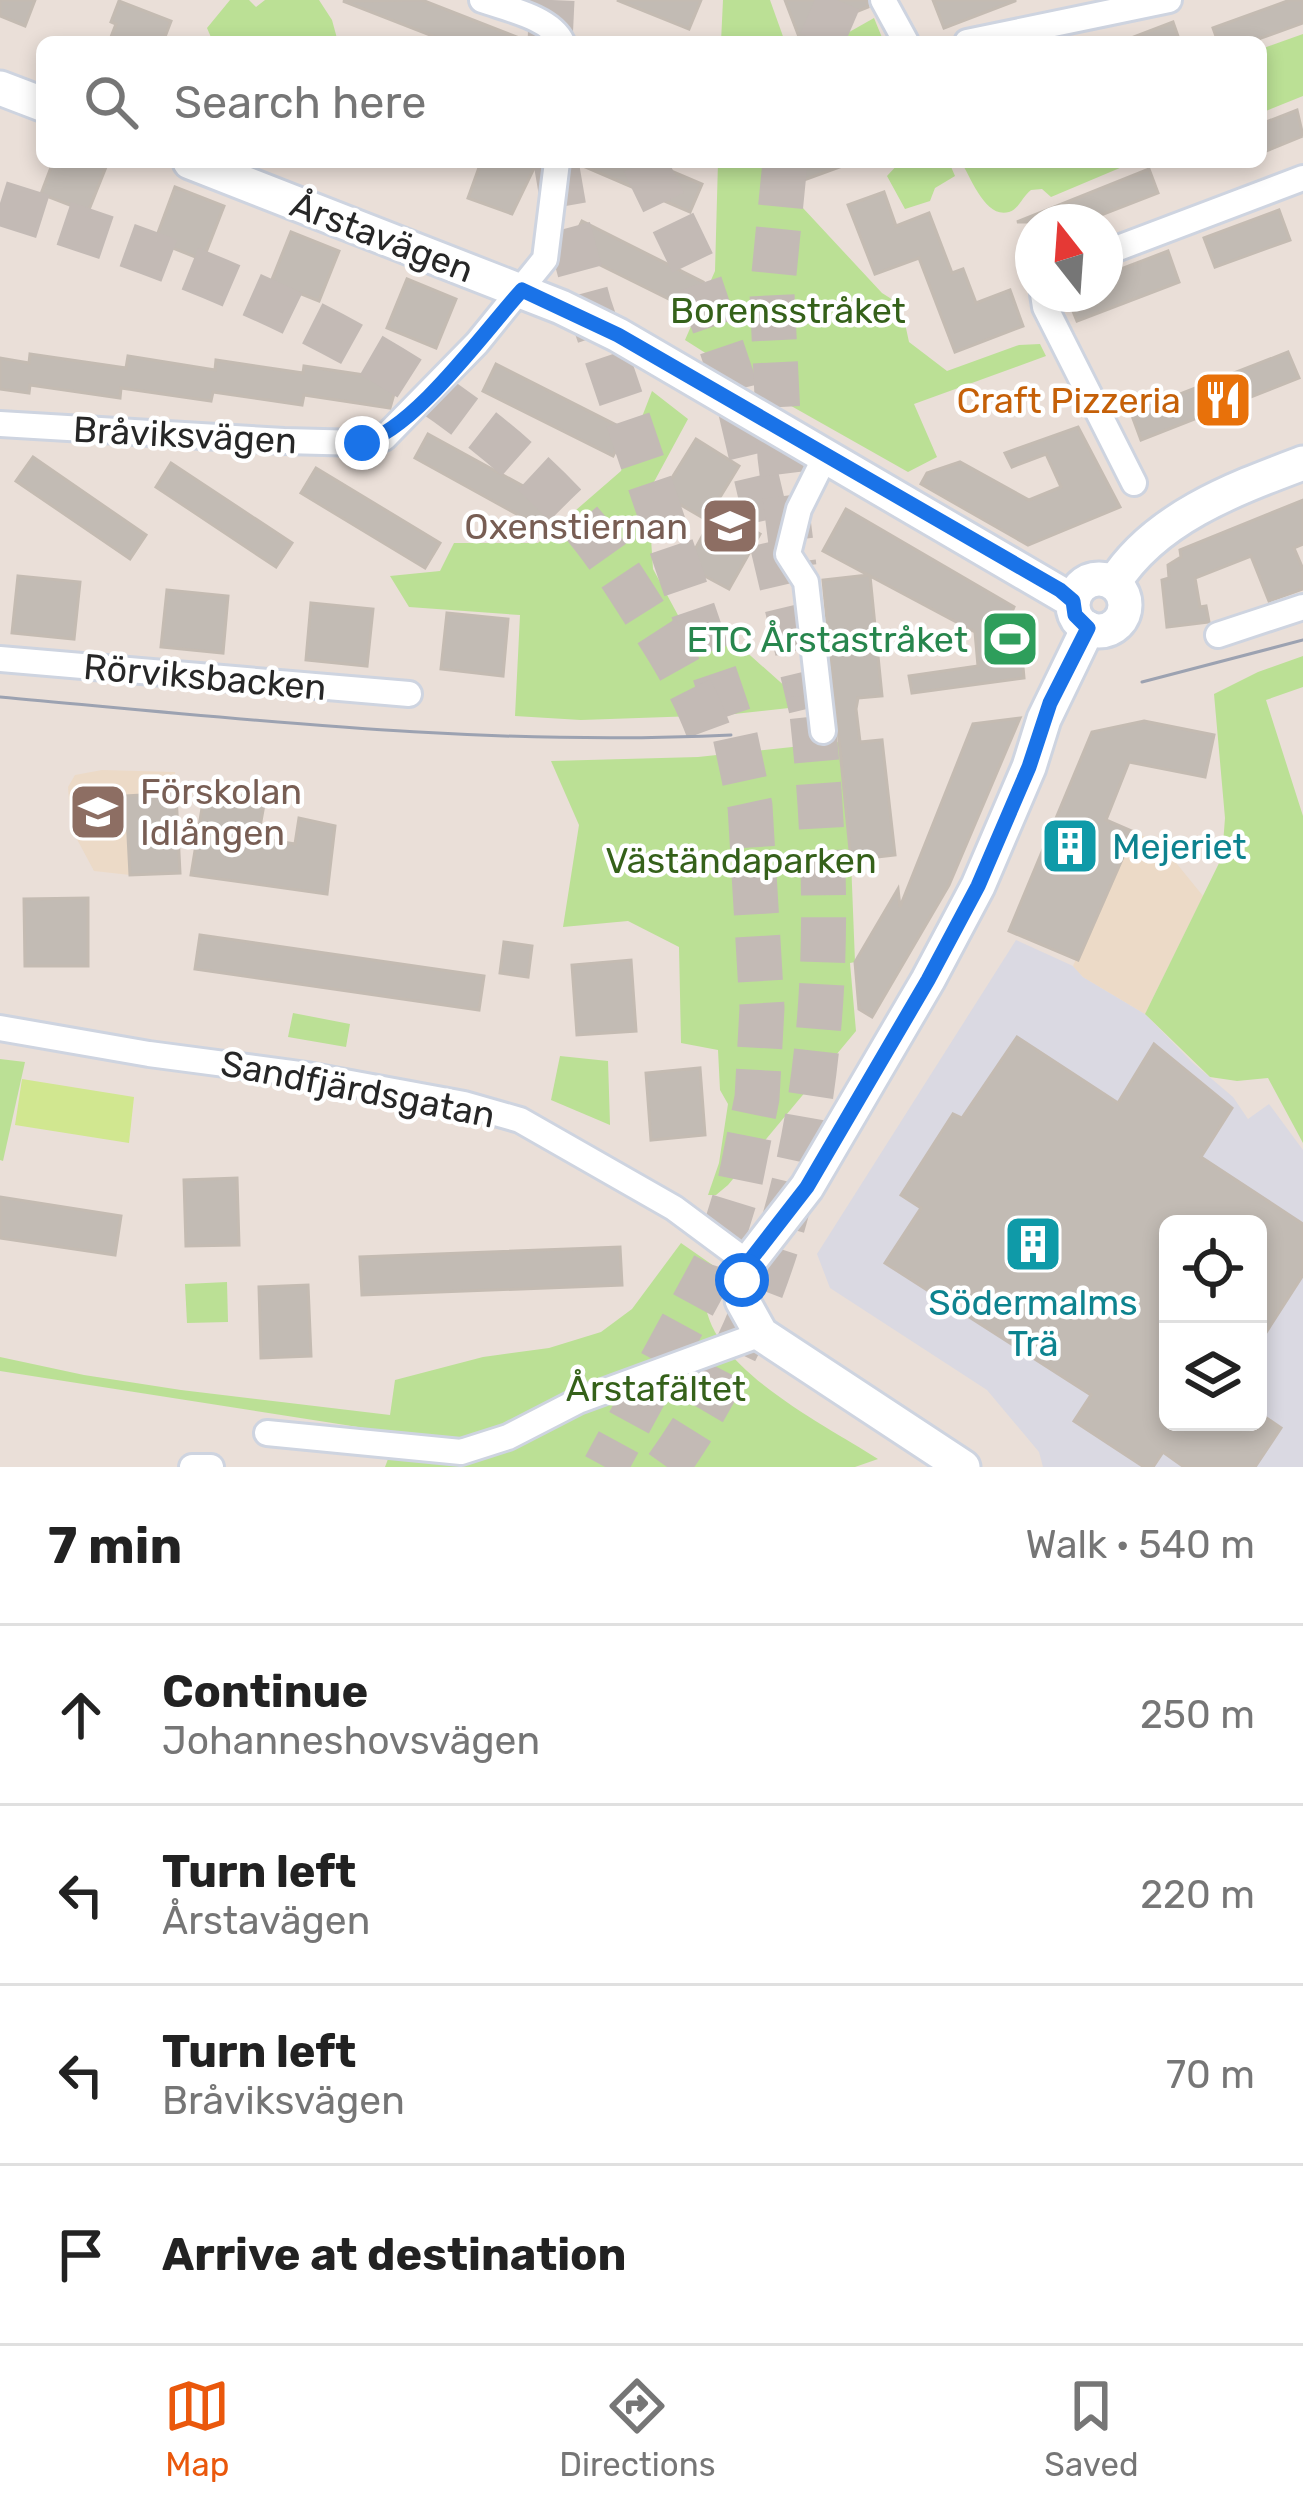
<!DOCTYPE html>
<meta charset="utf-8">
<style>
:root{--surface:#fff;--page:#f2f2f2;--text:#222;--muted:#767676;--line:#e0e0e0;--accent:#ea580c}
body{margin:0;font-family:Rubik,sans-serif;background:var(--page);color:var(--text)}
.controls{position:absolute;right:36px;bottom:36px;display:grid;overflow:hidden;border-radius:18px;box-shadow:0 6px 18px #0003}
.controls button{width:108px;height:108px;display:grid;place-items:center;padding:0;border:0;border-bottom:3px solid var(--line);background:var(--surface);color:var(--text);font:60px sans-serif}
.compass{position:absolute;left:1015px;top:204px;width:108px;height:108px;border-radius:50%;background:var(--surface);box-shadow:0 6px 18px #0003;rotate:343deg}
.stop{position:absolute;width:36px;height:36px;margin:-27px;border:9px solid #1a73e8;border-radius:50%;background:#fff}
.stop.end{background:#1a73e8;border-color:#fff;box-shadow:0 3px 12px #0008}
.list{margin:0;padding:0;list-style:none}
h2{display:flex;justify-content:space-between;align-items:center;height:156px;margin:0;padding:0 48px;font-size:51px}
h2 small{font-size:39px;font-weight:400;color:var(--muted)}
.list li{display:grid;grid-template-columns:78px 1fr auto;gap:36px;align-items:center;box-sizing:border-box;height:180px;padding:0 48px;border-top:3px solid var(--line)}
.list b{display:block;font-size:45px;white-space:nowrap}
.list p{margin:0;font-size:39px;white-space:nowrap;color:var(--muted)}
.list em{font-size:39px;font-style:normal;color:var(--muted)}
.icon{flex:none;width:66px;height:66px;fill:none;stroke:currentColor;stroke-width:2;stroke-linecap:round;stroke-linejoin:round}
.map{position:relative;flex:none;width:1303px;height:1467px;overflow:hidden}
.search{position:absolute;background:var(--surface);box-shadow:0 6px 18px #0003;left:36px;right:36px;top:36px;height:132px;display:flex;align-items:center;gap:30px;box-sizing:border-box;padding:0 42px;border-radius:18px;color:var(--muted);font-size:45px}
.sheet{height:876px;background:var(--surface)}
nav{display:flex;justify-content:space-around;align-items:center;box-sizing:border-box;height:168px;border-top:3px solid var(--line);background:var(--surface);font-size:33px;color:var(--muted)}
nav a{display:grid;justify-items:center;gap:6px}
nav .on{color:var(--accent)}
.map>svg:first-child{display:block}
.industrial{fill:#dad9e2;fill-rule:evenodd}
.education{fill:#ecdac7}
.green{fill:#bbe095}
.pitch{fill:#d1e790}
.building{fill:#c2bbb4;stroke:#c4bbb2;stroke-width:3}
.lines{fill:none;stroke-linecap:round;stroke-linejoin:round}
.highway-tunnel{stroke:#c3bab5;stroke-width:45;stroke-dasharray:45 22;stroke-linecap:butt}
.street-casing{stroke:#ced4e0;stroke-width:30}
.secondary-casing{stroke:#ced4e0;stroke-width:39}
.street{stroke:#fff;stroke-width:24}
.secondary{stroke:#fff;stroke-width:33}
.tram{stroke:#9ca2b1;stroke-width:3}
.route{stroke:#1a73e8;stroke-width:15}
.labels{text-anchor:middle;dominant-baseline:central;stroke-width:9;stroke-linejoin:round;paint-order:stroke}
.street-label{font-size:36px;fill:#272727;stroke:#fff}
.park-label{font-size:36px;fill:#35611a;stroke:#fff}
.food-label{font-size:36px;fill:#c56008;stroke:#fff;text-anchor:end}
.education-label{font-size:36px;fill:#785e54;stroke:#fff;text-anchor:end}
.leisure-label{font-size:36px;fill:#27864d;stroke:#fff;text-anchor:end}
.culture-label{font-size:36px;fill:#0d838f;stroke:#fff;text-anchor:start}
</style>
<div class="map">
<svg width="1303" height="1467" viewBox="0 0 1303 1467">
<rect width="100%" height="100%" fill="#eadfd8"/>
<path class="industrial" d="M1016 940 1073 966 1083 977 1145 1014 1193 1063 1233 1097 1248 1119 1269 1104 1303 1150V1467H1043L1039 1452 987 1390 830 1288 817 1254ZM1168 1224H1258V1422H1168Z"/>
<g class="education">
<path d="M102 770 175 772 176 793 126 797 130 875 94 871 71 828 68 787 75 775Z"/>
<path d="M1134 832 1160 843 1203 896 1145 1014 1083 977 1073 966Z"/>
</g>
<g class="green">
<path d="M230 0H249L256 7 265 0H319L332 20 338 42H213L207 28Z"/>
<path d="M723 0H770L785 42H721Z"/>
<path d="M874 18 883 40 847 42 844 35Z"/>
<path d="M1303 34V96L1261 113V49Z"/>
<path d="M718 162H776L789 193 882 293 901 305 909 342 947 371 1019 345 1040 344 1046 356 914 404 937 457 908 472 770 394 685 340 715 271Z"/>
<path d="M900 162H949L955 176 935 188 930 201 905 209 887 176Z"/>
<path d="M961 162H1134L1051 197 1042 189 1031 190C1022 197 1019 209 1009 212 985 219 971 177 961 162Z"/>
<path d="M652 391 688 419 648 493 653 569 686 630 742 648 807 706 725 715 581 720 515 716 520 615 409 607 390 576 440 571 454 543H538L621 471Z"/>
<path d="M1303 656V687L1266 700 1303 816V1143L1268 1078 1237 1081 1210 1077 1145 1014 1222 857 1225 818 1214 694 1258 672Z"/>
<path d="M839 742 851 860 855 962 850 963 856 1031 728 1185 716 1195H708L719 1163 728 1104 720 1090 718 1050 681 1043 679 947 628 921 563 927 579 825 551 761 698 757Z"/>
<path d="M293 1013 350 1024 346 1047 288 1037Z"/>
<path d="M560 1056 608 1061 610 1125 551 1100Z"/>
<path d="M0 1059 25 1062 3 1161 0 1160Z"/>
<path d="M681 1243 714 1266C711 1274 705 1285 705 1293 702 1366 825 1424 878 1459L855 1467H385L391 1451 390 1432 0 1371V1357L84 1375 181 1390 390 1415 395 1380 483 1357 549 1348 601 1332 632 1309Z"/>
<path d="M227 1282 228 1322 187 1323 185 1284Z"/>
</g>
<path class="pitch" d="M22 1079 134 1097 129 1143 15 1125Z"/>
<g class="building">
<path d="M0 0H35L25 26 0 16Z"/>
<path d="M422 0 527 41V42H448L343 1Z"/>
<path d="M617 0H701L689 29Z"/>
<path d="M785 0H867L868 7 833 21 841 42H801Z"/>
<path d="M933 0H1015V1L944 28Z"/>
<path d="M1290 0H1303V23L1250 42H1218L1213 28Z"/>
<path d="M119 1 171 21 163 42H109L116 24 111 22Z"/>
<path d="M1173 22 1180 42H1124L1123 41Z"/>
<path d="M1297 110 1303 136 1261 153V124Z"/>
<path d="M53 162H108L88 212 41 194Z"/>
<path d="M481 162H537L512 214 468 198Z"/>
<path d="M574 162H650L702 184 690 212Z"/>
<path d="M781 162H848V164L790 185Z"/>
<path d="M1149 169 1158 193 1083 222H1017Z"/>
<path d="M175 187 224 206 203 260 155 241Z"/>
<path d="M884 192 896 226 929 213 952 273 963 269 976 303 1010 290 1023 326 955 352 919 258 875 274 848 205Z"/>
<path d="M1279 210 1290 240 1215 267 1204 238Z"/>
<path d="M582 221 703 282 689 309 568 249Z"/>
<path d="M291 232 339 251 319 301 271 282Z"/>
<path d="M1168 251 1179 282 1077 321 1066 294H1105V275Z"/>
<path d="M407 279 456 299 436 348 387 328Z"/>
<path d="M1288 352 1299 378 1141 440 1131 413Z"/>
<path d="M30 354 126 368 128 356 215 370 216 360 303 373 304 366 398 380 390 408 304 395 302 405 213 392 211 401 121 388 120 398 30 385 29 393 0 389V358L29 363Z"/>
<path d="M496 364 626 430 613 456 483 391Z"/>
<path d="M1078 427 1120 507 1028 545 921 484 927 473 960 462 1029 500 1061 487 1046 454 1012 467 1005 453Z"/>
<path d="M428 434 556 504 542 528 415 458Z"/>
<path d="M696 439 739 466 714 507 760 534 729 589 686 566 710 522 662 494Z"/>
<path d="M33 457 146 535 130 559 16 481Z"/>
<path d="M171 463 292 543 276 567 156 487Z"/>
<path d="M316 468 440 543 425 568 301 493Z"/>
<path d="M1303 500V544L1294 548 1303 569V589L1269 601 1251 556 1195 578 1200 607 1206 606 1209 622 1167 627 1162 580 1169 578 1168 565 1181 557 1180 550Z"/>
<path d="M846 509 1014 607 1008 622H1019L1024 678 912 693 909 676 978 666 975 632 870 576 882 696 858 698 856 709 860 742 882 740 895 855 851 860 823 580 868 575 823 551Z"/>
<path d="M18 576 80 582 74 639 12 633Z"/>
<path d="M167 590 228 596 223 653 161 647Z"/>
<path d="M311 603 373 609 367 666 306 660Z"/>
<path d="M447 613 508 619 503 676 441 669Z"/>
<path d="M1020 718 949 885 872 1017 859 1009 855 962 898 889 900 907 973 724Z"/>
<path d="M1144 721 1214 735 1205 777 1129 762 1106 820 1134 832 1078 960 1009 931 1092 732Z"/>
<path d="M205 790 265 799 258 838 295 844 299 818 335 826 327 894 191 875Z"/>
<path d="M176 793 180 873 130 875 126 796Z"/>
<path d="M88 898V966H25L24 899Z"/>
<path d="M200 935 484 976 479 1010 195 969Z"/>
<path d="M504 942 532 946 528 977 500 973Z"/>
<path d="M631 960 636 1031 577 1035 572 965Z"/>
<path d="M1017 1037 1118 1103 1154 1044 1232 1108 1201 1157 1303 1224V1275L1258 1345V1224H1168V1422H1258V1412L1281 1428 1255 1467H1184L1163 1452 1153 1467H1144L1074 1421 1091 1395 885 1263 921 1208 901 1195 953 1114 962 1118Z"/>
<path d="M700 1068 705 1135 651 1140 646 1073Z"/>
<path d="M237 1178 239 1245 186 1246 184 1180Z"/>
<path d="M0 1197 121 1216 115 1255 0 1238Z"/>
<path d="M620 1247 622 1285 362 1295 360 1257Z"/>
<path d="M308 1285 311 1356 261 1358 259 1287Z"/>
</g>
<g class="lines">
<g class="highway-tunnel">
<path d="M550 42 552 0"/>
<path d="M821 42 839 0"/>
<path d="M556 162 566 220 589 305 734 731 750 806 762 1008 757 1098 740 1182 714 1266 605 1467"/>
<path d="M644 162 694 266 735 387 811 708"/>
<path d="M785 162 772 294 780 457 794 567"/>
<path d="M0 203C204 266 414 347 565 505 597 537 622 577 646 615 672 654 699 699 713 744"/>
<path d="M667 1467C831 1237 842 951 808 680"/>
</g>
<defs>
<g id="street">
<path d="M482 0C507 9 550 17 562 42"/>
<path d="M883 0 906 42"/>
<path d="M967 42 1169 0"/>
<path d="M1105 253 1303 178"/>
<path d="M1043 294 1045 307 1134 483"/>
<path d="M0 424 284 441 362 443 384 438 477 343 545 259 557 162"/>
<path d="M1218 635 1303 607"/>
<path d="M0 659 409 694"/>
<path d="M823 731 806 582 788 554 799 509 825 457"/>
<path d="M0 1028 149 1054 307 1075 464 1104 520 1120 674 1208 748 1263"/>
<path d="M267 1433 461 1452 508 1437 578 1401 761 1334"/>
<path d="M192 1467H211"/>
</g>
<g id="secondary">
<path d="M0 88 42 104"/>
<path d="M190 162 561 307 618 335 1073 601"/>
<circle cx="1099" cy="605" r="26"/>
<path d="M1114 583C1155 518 1234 489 1303 463"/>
<path d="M963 1467 761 1334 742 1300V1280L748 1263 807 1187 928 980 978 886 1029 767 1044 719 1088 628"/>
</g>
</defs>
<use href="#street" class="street-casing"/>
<use href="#secondary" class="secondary-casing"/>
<use href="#street" class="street"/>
<use href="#secondary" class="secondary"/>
<g class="tram">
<path d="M1142 682 1303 640"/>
<path d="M0 697C244 719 486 747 731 735"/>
</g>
</g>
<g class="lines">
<path class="route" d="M362 443C414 430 484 332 522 290L618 335 1060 590 1073 601 1075 615 1088 628 1050 703 1029 767 978 886 928 980 807 1187 748 1263 742 1280"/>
</g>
<defs>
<symbol id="restaurant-square" viewBox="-11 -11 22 22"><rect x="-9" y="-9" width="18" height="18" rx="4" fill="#e8710a" stroke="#fff"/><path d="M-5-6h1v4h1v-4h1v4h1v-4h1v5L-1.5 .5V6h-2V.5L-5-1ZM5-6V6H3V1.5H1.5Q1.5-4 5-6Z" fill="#fff"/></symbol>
<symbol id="school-square" viewBox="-11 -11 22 22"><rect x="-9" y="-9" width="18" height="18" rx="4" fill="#8d6e63" stroke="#fff"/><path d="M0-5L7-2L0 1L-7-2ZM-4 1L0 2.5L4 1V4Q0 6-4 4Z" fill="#fff"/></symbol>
<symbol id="stadium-square" viewBox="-11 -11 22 22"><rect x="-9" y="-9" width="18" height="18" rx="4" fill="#2e9e5b" stroke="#fff"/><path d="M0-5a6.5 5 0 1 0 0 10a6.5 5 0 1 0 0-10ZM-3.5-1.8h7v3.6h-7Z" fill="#fff"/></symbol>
<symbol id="building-square" viewBox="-11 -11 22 22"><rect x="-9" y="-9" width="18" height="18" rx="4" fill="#0f9aa8" stroke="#fff"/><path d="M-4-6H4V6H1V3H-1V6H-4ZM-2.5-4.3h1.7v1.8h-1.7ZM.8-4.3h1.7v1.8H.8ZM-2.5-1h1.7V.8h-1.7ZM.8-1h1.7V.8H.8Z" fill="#fff"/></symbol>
</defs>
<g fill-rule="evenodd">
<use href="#restaurant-square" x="1190" y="367" width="66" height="66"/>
<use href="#school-square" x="697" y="493" width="66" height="66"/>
<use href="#stadium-square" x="977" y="606" width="66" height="66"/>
<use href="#school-square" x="65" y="779" width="66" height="66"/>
<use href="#building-square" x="1037" y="813" width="66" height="66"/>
<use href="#building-square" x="1000" y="1211" width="66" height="66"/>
</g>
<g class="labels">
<g class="street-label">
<text transform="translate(382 237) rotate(21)">Årstavägen</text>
<text transform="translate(185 435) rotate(3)">Bråviksvägen</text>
<text transform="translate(205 677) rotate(5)">Rörviksbacken</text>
<text transform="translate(358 1089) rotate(11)">Sandfjärdsgatan</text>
</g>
<g class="park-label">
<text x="788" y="310">Borensstråket</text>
<text x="741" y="860">Väständaparken</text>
<text x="656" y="1388">Årstafältet</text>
</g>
<g class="food-label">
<text x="1181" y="400">Craft Pizzeria</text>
</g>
<g class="education-label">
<text x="688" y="526">Oxenstiernan</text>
<text x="140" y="791" text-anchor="start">Förskolan<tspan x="140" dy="41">Idlången</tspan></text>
</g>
<g class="leisure-label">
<text x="968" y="639">ETC Årstastråket</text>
</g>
<g class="culture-label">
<text x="1112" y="846">Mejeriet</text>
<text x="1033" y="1302" text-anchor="middle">Södermalms<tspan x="1033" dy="41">Trä</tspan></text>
</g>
</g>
</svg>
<div class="controls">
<button><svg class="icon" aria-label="locate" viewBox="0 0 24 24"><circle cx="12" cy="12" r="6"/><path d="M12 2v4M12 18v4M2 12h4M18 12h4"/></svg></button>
<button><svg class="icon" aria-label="layers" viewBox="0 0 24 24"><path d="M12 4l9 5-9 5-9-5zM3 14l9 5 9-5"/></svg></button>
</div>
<svg class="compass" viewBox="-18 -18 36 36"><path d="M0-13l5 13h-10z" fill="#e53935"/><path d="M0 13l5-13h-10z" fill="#767676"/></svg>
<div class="stop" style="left:742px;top:1280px"></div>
<div class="stop end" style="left:362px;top:443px"></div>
<div class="search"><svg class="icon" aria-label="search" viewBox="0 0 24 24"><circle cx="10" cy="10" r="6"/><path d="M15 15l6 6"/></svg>Search here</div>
</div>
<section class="sheet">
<h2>7 min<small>Walk · 540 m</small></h2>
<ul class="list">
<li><svg class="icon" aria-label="ahead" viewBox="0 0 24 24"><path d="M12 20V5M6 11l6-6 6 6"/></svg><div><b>Continue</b><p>Johanneshovsvägen</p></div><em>250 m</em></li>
<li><svg class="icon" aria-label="left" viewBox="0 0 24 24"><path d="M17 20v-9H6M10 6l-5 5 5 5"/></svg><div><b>Turn left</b><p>Årstavägen</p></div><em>220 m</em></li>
<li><svg class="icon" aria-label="left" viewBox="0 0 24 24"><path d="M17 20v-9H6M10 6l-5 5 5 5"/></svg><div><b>Turn left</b><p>Bråviksvägen</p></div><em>70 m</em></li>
<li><svg class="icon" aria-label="arrive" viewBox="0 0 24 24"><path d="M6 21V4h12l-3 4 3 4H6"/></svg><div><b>Arrive at destination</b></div></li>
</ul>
</section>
<nav>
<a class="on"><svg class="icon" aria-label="map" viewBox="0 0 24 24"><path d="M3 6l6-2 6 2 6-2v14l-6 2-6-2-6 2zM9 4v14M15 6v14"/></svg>Map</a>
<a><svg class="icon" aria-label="directions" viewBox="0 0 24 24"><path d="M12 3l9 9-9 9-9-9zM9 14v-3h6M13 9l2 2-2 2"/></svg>Directions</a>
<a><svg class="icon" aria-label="saved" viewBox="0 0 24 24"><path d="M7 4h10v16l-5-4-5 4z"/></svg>Saved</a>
</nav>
